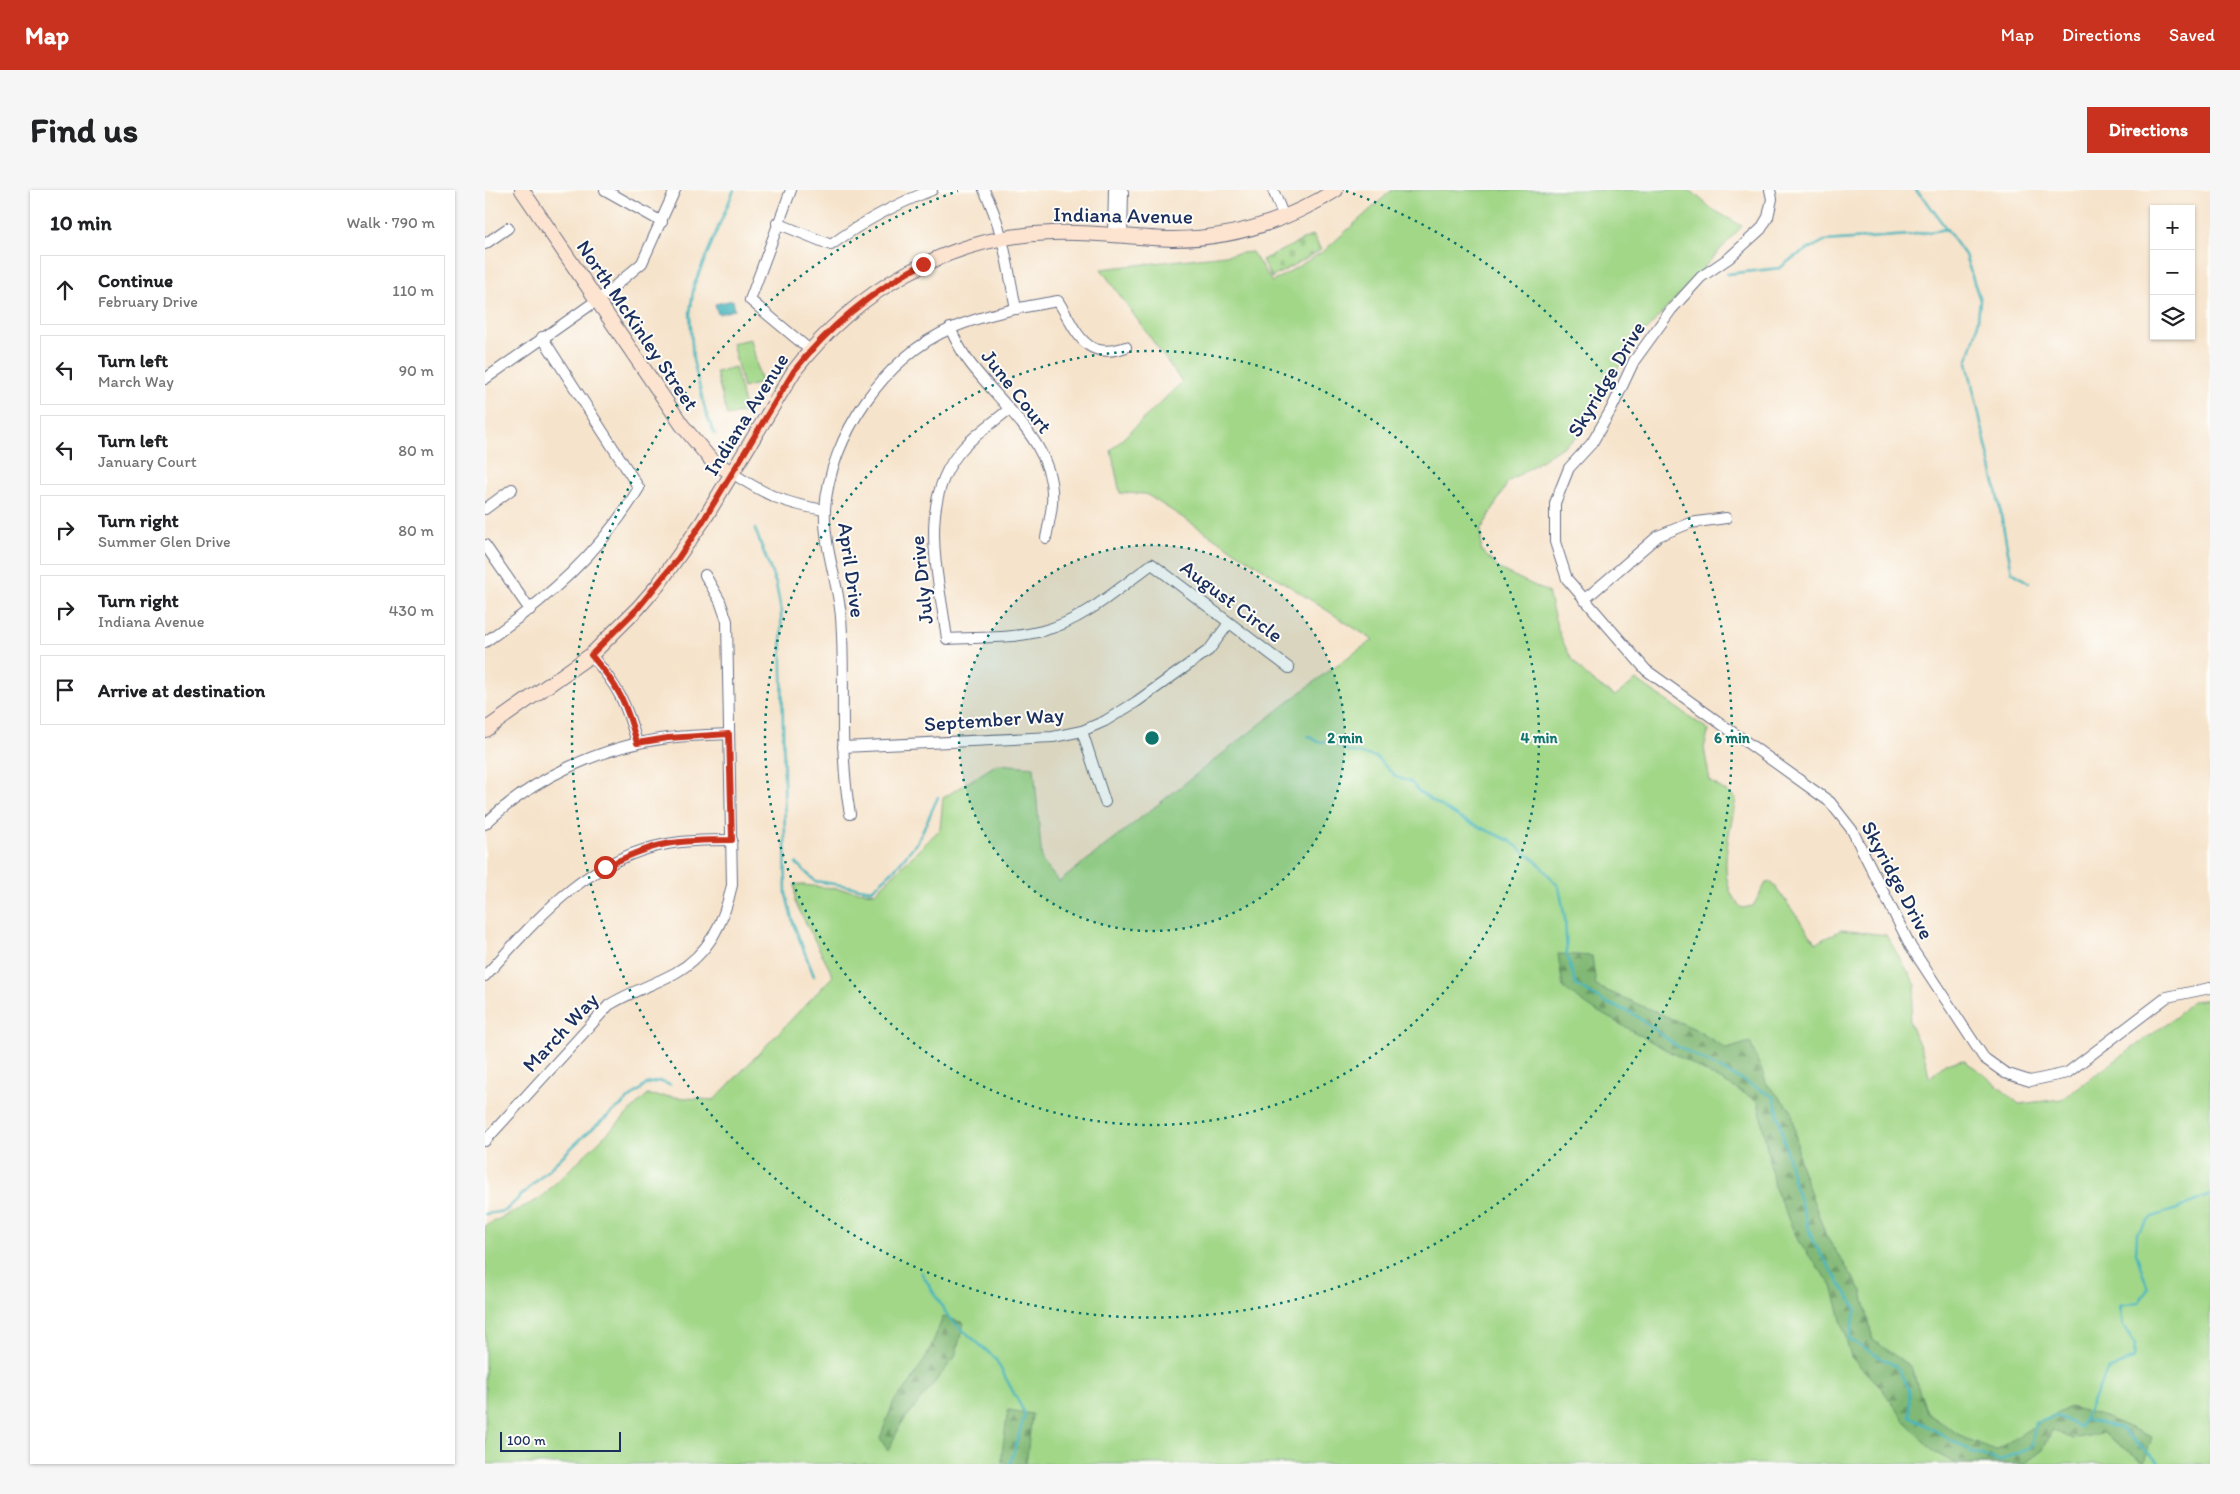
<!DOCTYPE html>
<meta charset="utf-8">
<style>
:root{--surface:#fff;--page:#f6f6f6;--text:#202124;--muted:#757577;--line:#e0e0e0;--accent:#c8321e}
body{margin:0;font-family:Itim,sans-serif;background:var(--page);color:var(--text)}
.controls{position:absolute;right:15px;top:15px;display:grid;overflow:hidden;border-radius:0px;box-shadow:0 1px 4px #0004}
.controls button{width:45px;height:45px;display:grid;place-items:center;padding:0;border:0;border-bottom:1px solid var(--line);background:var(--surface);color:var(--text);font:25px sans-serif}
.scale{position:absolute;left:15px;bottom:12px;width:121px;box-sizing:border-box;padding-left:5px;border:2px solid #1b2f5e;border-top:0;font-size:14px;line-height:18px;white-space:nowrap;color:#1b2f5e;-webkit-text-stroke:4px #fdfcf7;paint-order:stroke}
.stop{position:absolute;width:15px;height:15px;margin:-11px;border:4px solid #c8321e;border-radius:50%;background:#fff}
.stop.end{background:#c8321e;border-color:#fff;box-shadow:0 1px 5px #0008}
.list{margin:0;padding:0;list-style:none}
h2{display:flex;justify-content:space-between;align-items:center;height:65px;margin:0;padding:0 20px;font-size:21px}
h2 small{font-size:16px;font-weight:400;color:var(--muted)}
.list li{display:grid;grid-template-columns:32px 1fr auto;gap:15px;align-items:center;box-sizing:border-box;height:70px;margin:0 10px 10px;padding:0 10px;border:1px solid var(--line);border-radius:0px}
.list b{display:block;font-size:19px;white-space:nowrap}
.list p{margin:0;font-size:16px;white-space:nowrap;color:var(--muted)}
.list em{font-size:16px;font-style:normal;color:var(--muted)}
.icon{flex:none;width:28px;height:28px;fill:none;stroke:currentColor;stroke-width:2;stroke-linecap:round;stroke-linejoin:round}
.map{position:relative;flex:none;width:1725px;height:1274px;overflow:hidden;border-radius:0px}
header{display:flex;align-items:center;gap:30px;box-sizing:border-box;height:70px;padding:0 25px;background:var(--accent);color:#fff}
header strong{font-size:24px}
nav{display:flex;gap:28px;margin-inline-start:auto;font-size:18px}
.intro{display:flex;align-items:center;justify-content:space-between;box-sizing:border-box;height:120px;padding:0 30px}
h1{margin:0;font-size:35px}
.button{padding:12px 22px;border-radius:0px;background:var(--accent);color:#fff;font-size:18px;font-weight:700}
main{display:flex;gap:30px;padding:0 30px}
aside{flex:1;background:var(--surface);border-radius:0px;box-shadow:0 1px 4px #0004}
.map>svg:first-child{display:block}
.green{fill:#a2d788;stroke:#5e8373}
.forest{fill:url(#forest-firs);stroke:#4e7469}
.cemetery{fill:url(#cemetery-stones);stroke:#5e8373}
.water{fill:url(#water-ripples);stroke:#31728e}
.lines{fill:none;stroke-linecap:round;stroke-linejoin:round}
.stream{stroke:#47b6bd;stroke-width:2.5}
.street-casing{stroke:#686e84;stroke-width:12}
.secondary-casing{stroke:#686e84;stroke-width:16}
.street{stroke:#fff;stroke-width:10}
.secondary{stroke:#fde4d1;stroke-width:14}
.route{stroke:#c8321e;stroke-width:6}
.ring{fill:none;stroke:#0f766e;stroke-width:2.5;stroke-dasharray:2.5 5}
.labels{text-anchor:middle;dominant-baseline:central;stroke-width:4;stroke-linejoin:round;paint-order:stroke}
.street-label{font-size:21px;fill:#1b2f5e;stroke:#fdfcf7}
.centre{fill:#0f766e;stroke:#fdfcf7;stroke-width:2.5}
.ring-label{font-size:15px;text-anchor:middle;font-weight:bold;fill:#0f766e;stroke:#fdfcf7;stroke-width:4;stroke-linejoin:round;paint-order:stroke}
</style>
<header>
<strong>Map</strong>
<nav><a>Map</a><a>Directions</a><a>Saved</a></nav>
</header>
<div class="intro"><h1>Find us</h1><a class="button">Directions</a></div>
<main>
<aside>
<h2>10 min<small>Walk · 790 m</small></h2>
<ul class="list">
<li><svg class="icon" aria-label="ahead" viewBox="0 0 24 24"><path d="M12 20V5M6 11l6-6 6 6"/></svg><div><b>Continue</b><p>February Drive</p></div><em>110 m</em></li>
<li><svg class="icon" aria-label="left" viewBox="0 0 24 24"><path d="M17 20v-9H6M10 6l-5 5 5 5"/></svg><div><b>Turn left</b><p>March Way</p></div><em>90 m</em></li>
<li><svg class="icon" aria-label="left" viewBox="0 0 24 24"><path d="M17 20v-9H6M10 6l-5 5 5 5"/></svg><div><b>Turn left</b><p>January Court</p></div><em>80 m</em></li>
<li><svg class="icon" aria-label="right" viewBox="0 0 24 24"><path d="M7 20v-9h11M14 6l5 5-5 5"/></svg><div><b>Turn right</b><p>Summer Glen Drive</p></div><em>80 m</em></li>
<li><svg class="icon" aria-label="right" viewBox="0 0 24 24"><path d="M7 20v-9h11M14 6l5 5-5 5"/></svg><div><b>Turn right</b><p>Indiana Avenue</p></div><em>430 m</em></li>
<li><svg class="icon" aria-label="arrive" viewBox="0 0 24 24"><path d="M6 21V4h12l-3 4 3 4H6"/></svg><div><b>Arrive at destination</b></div></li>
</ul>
</aside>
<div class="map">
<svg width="1725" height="1274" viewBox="0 0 1725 1274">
<defs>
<pattern id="forest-firs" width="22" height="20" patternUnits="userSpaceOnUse" patternTransform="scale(1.25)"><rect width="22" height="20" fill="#81b874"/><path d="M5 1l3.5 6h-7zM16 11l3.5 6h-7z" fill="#699662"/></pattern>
<pattern id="cemetery-stones" width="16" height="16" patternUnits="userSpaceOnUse" patternTransform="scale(1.25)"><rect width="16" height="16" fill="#a2d788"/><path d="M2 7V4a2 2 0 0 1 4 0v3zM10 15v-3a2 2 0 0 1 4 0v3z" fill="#8bb978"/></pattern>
<pattern id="water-ripples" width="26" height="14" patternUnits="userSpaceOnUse" patternTransform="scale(1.25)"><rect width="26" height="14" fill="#47b6bd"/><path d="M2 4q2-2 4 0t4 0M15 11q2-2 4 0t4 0" fill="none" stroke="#3a949d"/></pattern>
</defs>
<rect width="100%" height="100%" fill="#fdfcf7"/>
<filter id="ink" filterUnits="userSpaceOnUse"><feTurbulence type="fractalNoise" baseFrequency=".02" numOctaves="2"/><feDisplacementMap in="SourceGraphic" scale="10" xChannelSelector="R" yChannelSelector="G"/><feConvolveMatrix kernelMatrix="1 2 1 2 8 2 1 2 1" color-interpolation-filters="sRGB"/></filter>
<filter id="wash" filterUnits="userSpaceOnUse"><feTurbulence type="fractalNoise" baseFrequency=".0096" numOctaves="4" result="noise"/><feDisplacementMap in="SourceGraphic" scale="20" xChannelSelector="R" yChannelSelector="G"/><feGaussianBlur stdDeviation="1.12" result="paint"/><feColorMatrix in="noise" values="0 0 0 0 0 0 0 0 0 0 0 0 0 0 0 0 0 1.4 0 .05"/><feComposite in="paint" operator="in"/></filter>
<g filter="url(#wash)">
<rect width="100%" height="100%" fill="#f6e3cb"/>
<g class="green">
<path d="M907 0H1205L1227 19 1257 36 1144 159 1094 246 1023 292 996 340V360L1014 379 1063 402C1075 452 1083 479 1130 506L1151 490 1224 540 1219 558 1225 591 1251 608C1246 641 1228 692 1257 718L1268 716 1281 693 1287 692 1331 753 1356 740 1401 745 1431 795 1424 832 1441 870 1444 888 1460 874 1478 870 1496 882 1534 914 1577 909 1692 826 1707 811 1725 809V1274H0V1036L54 1009 162 905 229 910 348 786 310 712V694L390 703 455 639 458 608 512 574 549 577 557 671 574 692 843 481 888 450 661 304 635 303 626 260 697 192 616 79 767 62 787 92 839 61Z"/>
<path d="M266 149 276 193 258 198 247 153Z"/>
<path d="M250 177 261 222 242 226 231 182Z"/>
</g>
<g class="forest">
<path d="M1073 764 1107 766 1111 796 1208 838 1242 859 1265 852 1282 894 1307 921 1315 974 1341 1046 1377 1101 1388 1150 1426 1177 1442 1223 1479 1248 1511 1260 1557 1231 1585 1217 1620 1227 1667 1247 1659 1272 1618 1243 1588 1249 1567 1240 1558 1260 1539 1274H1471L1449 1262 1424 1236 1396 1198 1366 1167 1347 1096 1313 1051 1289 996 1273 911 1108 819 1078 798Z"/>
<path d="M458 1127 479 1133 470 1167 416 1234 403 1261 395 1248 409 1211 425 1193 444 1162Z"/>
<path d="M523 1220 547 1224 541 1274H517V1263Z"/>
</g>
<path class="cemetery" d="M828 45 836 60 786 88 777 70Z"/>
<path class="water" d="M248 110 250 120 233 124 230 114Z"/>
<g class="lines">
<g class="stream">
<path d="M1430 0 1440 9 1480 65 1495 110 1492 139 1482 172 1510 294 1527 382 1544 393"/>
<path d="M1242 84 1295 78 1309 67 1339 51 1425 45 1462 39"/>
<path d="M230 244 221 223 208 170 205 123 209 95 249 0"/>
<path d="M270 339 291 394 296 421 301 704 308 733 329 786"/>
<path d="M823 546 833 552 846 551 862 561 891 567 911 587 926 592 934 602 975 628 1025 651 1052 672 1074 697 1080 728 1082 765 1091 795 1119 812 1147 823 1192 856 1289 907 1308 989 1328 1052 1371 1118 1364 1149 1412 1177 1424 1199 1425 1226 1487 1262 1514 1271 1547 1256 1550 1233 1572 1226 1595 1237 1622 1181 1649 1168 1650 1153 1638 1136 1635 1115 1654 1112 1663 1099 1651 1063 1652 1043 1667 1027 1692 1019 1725 1005"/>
<path d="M311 673 330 691 387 700 408 681 433 651 453 607"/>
<path d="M0 1024 20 1021 102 943 162 894 174 891 185 895"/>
<path d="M436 1082 464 1128 510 1168 540 1224 525 1274"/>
<path d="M1599 1229 1635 1238 1676 1274"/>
</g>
</g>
</g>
<g filter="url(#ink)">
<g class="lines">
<defs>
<g id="street">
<path d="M120 0 177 32"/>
<path d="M306 0 265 110 325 160"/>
<path d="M499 0C518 37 523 78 531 119"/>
<path d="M636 0 638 2 637 45"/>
<path d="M788 0 799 27"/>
<path d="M1285 0 1287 9 1283 27 1276 39 1244 68 1216 87 1186 120 1149 171 1127 218 1107 253 1084 278 1070 313V352L1082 389 1161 480 1345 612 1367 640 1426 757 1499 868 1520 883 1545 891 1582 883 1682 807 1725 798"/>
<path d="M292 33 346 55C377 32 411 14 447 0"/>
<path d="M628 45 629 0"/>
<path d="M0 54 23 38"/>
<path d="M465 138C470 149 475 159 482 169 513 213 572 253 567 314 566 325 563 337 561 348"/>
<path d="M0 189 118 106 157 73 190 0"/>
<path d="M523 220C509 232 492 243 479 257 430 309 454 386 462 449 493 447 526 449 557 441 598 431 634 398 667 374L804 478"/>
<path d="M247 283C281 305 300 314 340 320"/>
<path d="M0 319 27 299"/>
<path d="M0 355 45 420"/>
<path d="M1099 410 1173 346 1205 333 1241 328"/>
<path d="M0 452C62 409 115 363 154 298L57 147"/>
<path d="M106 465C133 497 141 512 152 553"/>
<path d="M597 541 620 612"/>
<path d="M358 557 568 547 597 541 620 531 651 512 724 460 744 433"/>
<path d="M365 624C353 559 361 493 356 427 353 391 338 356 340 319 345 247 400 166 467 138 501 124 537 117 573 111 592 141 599 172 641 157"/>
<path d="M0 634C48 588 117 556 183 548 203 545 224 545 244 544"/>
<path d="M0 786C52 729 101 669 182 654 203 650 225 650 247 650"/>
<path d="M0 951 124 815C145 802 168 795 190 783 224 764 239 732 247 695L242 431 235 411 220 385"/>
</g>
<g id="secondary">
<path d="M37 0 197 235 226 270 247 283"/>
<path d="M0 540 106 465 153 418 173 395 218 331 309 181C371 100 464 46 567 43 607 41 647 48 687 49 746 49 802 31 851 0"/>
</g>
</defs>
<use href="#street" class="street-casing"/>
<use href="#secondary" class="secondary-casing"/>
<use href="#street" class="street"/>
<use href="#secondary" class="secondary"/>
</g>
</g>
<g class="lines" filter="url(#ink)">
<path class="route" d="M120 677C139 668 160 658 181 654 203 650 225 650 247 650L244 544 183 548 152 553C141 512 134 497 106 465L153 418 192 370 218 331 309 181C345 135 387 101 438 74"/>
</g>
<circle cx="667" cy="548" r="193" fill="#0f766e" fill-opacity=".12"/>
<g class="ring">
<circle cx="667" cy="548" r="193"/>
<circle cx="667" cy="548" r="387"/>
<path d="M861 1A580 580 0 1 1 473 1"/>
</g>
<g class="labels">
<g class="street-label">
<text transform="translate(638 25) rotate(1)">Indiana Avenue</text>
<text transform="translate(153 135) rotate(56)">North McKinley Street</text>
<text transform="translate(1121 189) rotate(-59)">Skyridge Drive</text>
<text transform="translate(532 201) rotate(52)">June Court</text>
<text transform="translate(261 224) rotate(-58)">Indiana Avenue</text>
<text transform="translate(367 380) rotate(82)">April Drive</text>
<text transform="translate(436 390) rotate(-96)">July Drive</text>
<text transform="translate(747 411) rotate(37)">August Circle</text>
<text transform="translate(509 529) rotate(-4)">September Way</text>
<text transform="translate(1413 690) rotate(62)">Skyridge Drive</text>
<text transform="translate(75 842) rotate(-47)">March Way</text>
</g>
</g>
<circle cx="667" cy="548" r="8" class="centre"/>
<g class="ring-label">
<text x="860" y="553">2 min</text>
<text x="1054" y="553">4 min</text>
<text x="1247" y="553">6 min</text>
</g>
</svg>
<div class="controls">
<button>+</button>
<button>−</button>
<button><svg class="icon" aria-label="layers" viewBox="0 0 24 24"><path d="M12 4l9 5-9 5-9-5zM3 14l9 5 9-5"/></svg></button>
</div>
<div class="scale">100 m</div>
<div class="stop" style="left:120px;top:677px"></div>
<div class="stop end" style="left:438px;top:74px"></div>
</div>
</main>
